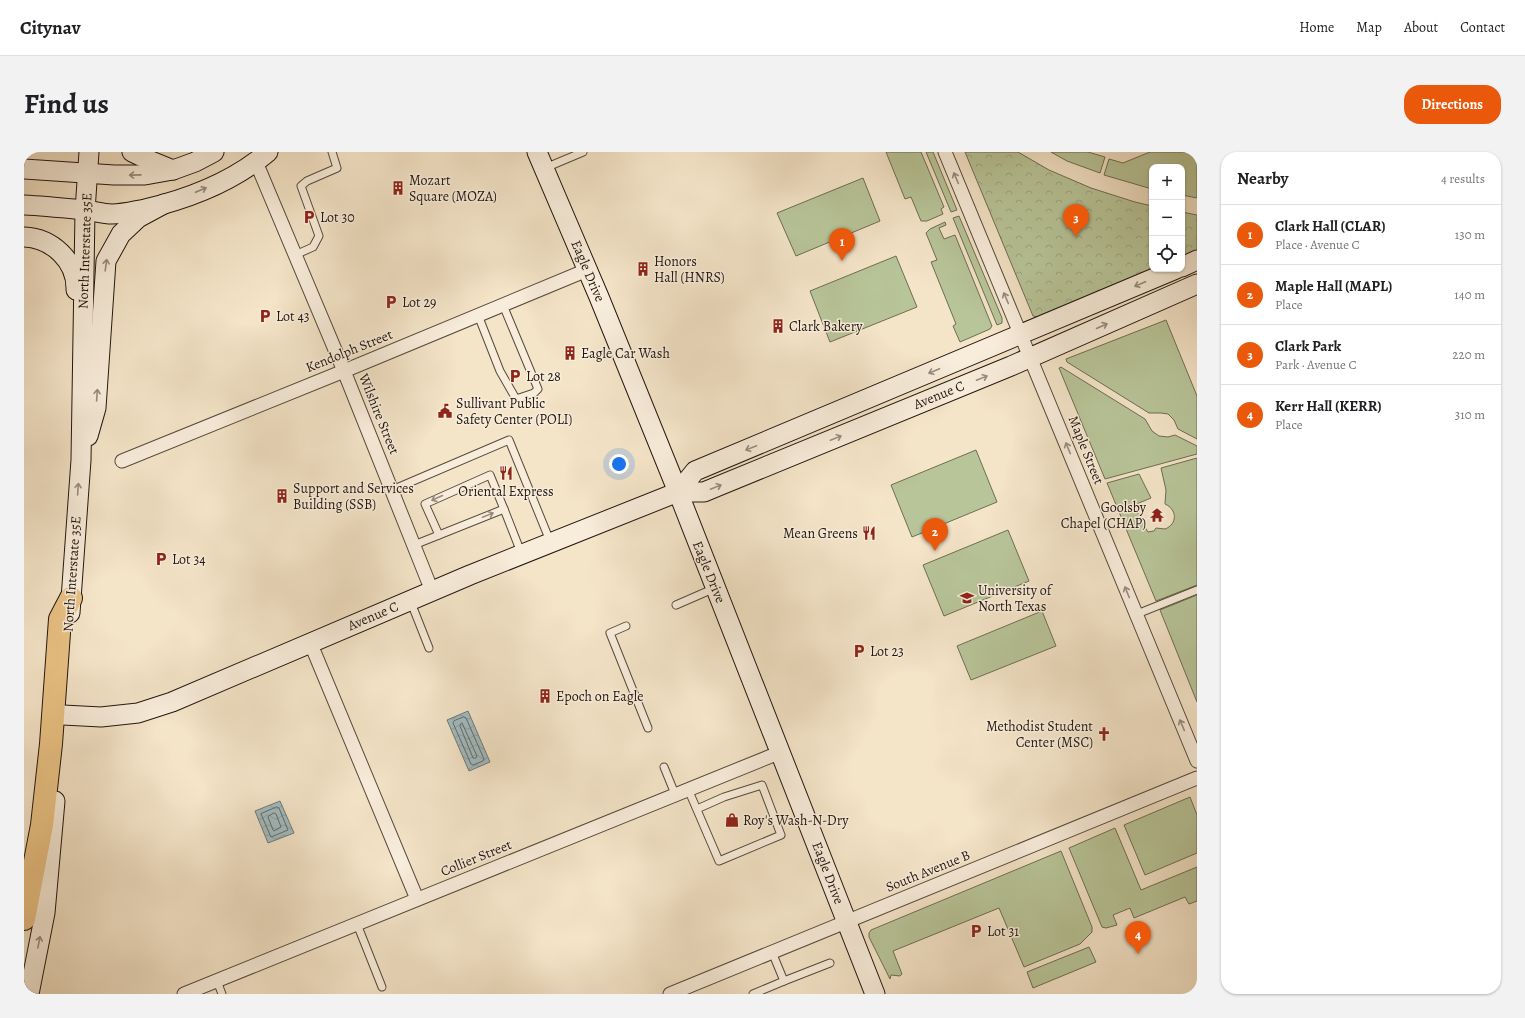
<!DOCTYPE html>
<meta charset="utf-8">
<style>
:root{--surface:#fff;--page:#f2f2f2;--text:#202124;--muted:#757577;--line:#e0e0e0;--accent:#ea580c}
body{margin:0;font-family:Alegreya,serif;background:var(--page);color:var(--text)}
.controls{position:absolute;right:12px;top:12px;display:grid;overflow:hidden;border-radius:8px;box-shadow:0 1px 3px #0004}
.controls button{width:36px;height:36px;display:grid;place-items:center;padding:0;border:0;border-bottom:1px solid var(--line);background:var(--surface);color:var(--text);font:20px sans-serif}
.you{position:absolute;left:595px;top:312px;width:14px;height:14px;margin:-10px;border:3px solid #fff;border-radius:50%;background:#1a73e8;box-shadow:0 0 0 6px #1a73e833}
.badge{display:grid;place-items:center;width:26px;height:26px;border-radius:50%;background:var(--accent);color:#fff;font-size:13px;font-weight:700}
.pin{position:absolute;translate:-50% -33px;filter:drop-shadow(0 1px 2px #0008)}
.pin::after{content:'';position:absolute;top:21px;width:14px;height:12px;background:inherit;clip-path:polygon(0 0,100% 0,50% 100%)}
.list{margin:0;padding:0;list-style:none}
h2{display:flex;justify-content:space-between;align-items:center;height:52px;margin:0;padding:0 16px;font-size:17px}
h2 small{font-size:13px;font-weight:400;color:var(--muted)}
.list li{display:grid;grid-template-columns:26px 1fr auto;gap:12px;align-items:center;box-sizing:border-box;height:60px;padding:0 16px;border-top:1px solid var(--line)}
.list b{display:block;font-size:15px;white-space:nowrap}
.list p{margin:0;font-size:13px;white-space:nowrap;color:var(--muted)}
.list em{font-size:13px;font-style:normal;color:var(--muted)}
.icon{flex:none;width:22px;height:22px;fill:none;stroke:currentColor;stroke-width:2;stroke-linecap:round;stroke-linejoin:round}
.map{position:relative;flex:none;width:1173px;height:842px;overflow:hidden;border-radius:16px}
header{display:flex;align-items:center;gap:24px;box-sizing:border-box;height:56px;padding:0 20px;background:var(--surface);border-bottom:1px solid var(--line)}
header strong{font-size:19px}
nav{display:flex;gap:22px;margin-inline-start:auto;font-size:14px}
.intro{display:flex;align-items:center;justify-content:space-between;box-sizing:border-box;height:96px;padding:0 24px}
h1{margin:0;font-size:28px}
.button{padding:10px 18px;border-radius:16px;background:var(--accent);color:#fff;font-size:14px;font-weight:700}
main{display:flex;gap:24px;padding:0 24px}
aside{flex:1;background:var(--surface);border-radius:16px;box-shadow:0 1px 3px #0004}
.map>svg:first-child{display:block}
.grass{fill:#b8c599;stroke:#6d6e54}
.forest{fill:url(#forest-crowns);stroke:#6d6e54}
.water{fill:url(#water-waves);stroke:#6e7a7a}
.lines{fill:none;stroke-linecap:round;stroke-linejoin:round}
.shore{stroke:#626968;stroke-width:1}
.lane-casing{stroke:#564a3d;stroke-width:9}
.street-casing{stroke:#564a3d;stroke-width:15}
.secondary-casing{stroke:#22160f;stroke-width:21}
.highway-casing{stroke:#22160f;stroke-width:24}
.lane{stroke:#f8eddb;stroke-width:7}
.street{stroke:#f8eddb;stroke-width:13}
.secondary{stroke:#f8eddb;stroke-width:19}
.highway{stroke:#eac284;stroke-width:22}
.oneway{stroke:#988c7f}
.labels{text-anchor:middle;dominant-baseline:central;stroke-width:3;stroke-linejoin:round;paint-order:stroke}
.poi-label{font-size:14px;fill:#22160f;stroke:#f8eddb;text-anchor:start}
.street-label{font-size:14px;fill:#22160f;stroke:#f8eddb}
</style>
<header>
<strong>Citynav</strong>
<nav><a>Home</a><a>Map</a><a>About</a><a>Contact</a></nav>
</header>
<div class="intro"><h1>Find us</h1><a class="button">Directions</a></div>
<main>
<div class="map">
<svg width="1173" height="842" viewBox="0 0 1173 842">
<defs>
<pattern id="forest-crowns" width="20" height="18" patternUnits="userSpaceOnUse"><rect width="20" height="18" fill="#b8c599"/><path d="M2 6a3 3 0 1 1 6 0M12 15a3 3 0 1 1 6 0" fill="none" stroke="#9ea883"/></pattern>
<pattern id="water-waves" width="16" height="10" patternUnits="userSpaceOnUse"><rect width="16" height="10" fill="#a1bcc1"/><path d="M0 5q4-4 8 0t8 0" fill="none" stroke="#8aa1a5"/></pattern>
</defs>
<rect width="100%" height="100%" fill="#f4e4c8"/>
<filter id="stains"><feTurbulence type="fractalNoise" baseFrequency=".005" numOctaves="4"/><feColorMatrix values="0 0 0 0 .2 0 0 0 0 .09 0 0 0 0 .02 0 0 0 .5 -.17"/></filter>
<radialGradient id="worn" r=".72"><stop offset=".6" stop-color="#630" stop-opacity="0"/><stop offset="1" stop-color="#630" stop-opacity=".3"/></radialGradient>
<g class="grass">
<path d="M862 0H897L920 55 917 57 919 62 903 69H897L887 45 881 47Z"/>
<path d="M902 0H909L933 58 927 60Z"/>
<path d="M1027 0H1064L1081 5 1076 21 1043 9Z"/>
<path d="M1126 0H1173V46L1158 43V15H1128V37L1080 23 1085 7 1099 11Z"/>
<path d="M839 26 856 69 772 104 753 61Z"/>
<path d="M935 64 978 166V171L973 173 929 66Z"/>
<path d="M921 70 922 73 915 76 920 87 931 83 968 174 966 177 936 190 929 174 932 172 907 110 913 108 902 81 906 77Z"/>
<path d="M872 104 893 155 806 190 786 139Z"/>
<path d="M1142 168 1173 244V287L1154 277 1150 268 1144 262 1137 261H1125L1043 210 1042 207Z"/>
<path d="M1037 215 1121 267 1128 279 1135 284 1144 285 1151 283 1173 294V302L1081 327 1035 216Z"/>
<path d="M952 298 973 350 888 385 867 333Z"/>
<path d="M1173 306V433L1132 449 1083 331 1115 322 1127 346 1110 353 1119 372 1124 380 1130 379 1132 376 1141 377C1154 372 1153 357 1141 352L1142 338 1137 316Z"/>
<path d="M984 378 1005 429 920 464 899 413Z"/>
<path d="M1173 443V550L1136 458Z"/>
<path d="M1018 459 1032 494 947 528 933 494Z"/>
<path d="M1166 645 1173 663V701L1121 723 1100 673Z"/>
<path d="M1091 676 1117 738 1173 715V749L1165 752 1161 745 1110 766 1106 756 1089 763 1093 773 1082 776 1078 775 1045 696Z"/>
<path d="M1037 699 1068 775V780L1056 792 1000 815 975 756 869 799 878 822 876 824 867 823 866 827 845 785V781L847 778Z"/>
<path d="M1065 795 1072 810 1009 836 1003 820Z"/>
</g>
<g class="forest">
<path d="M941 0H994L1025 18 1067 36 1111 50 1128 54V117L1014 165 1009 164Z"/>
<path d="M1158 60 1173 63V99L1158 106Z"/>
</g>
<g class="water">
<path d="M444 559 466 610 445 619 423 568Z"/>
<path d="M256 649 270 681 244 691 231 659Z"/>
</g>
<g class="lines">
<g class="shore">
<path d="M440 565 442 566 460 607 459 609 449 613 447 612 429 571 430 569Z"/>
<path d="M438 571 453 604 452 606H449L436 574Z"/>
<path d="M253 655 255 656 264 678 247 685 237 662Z"/>
<path d="M250 661 252 662 257 675 250 679 249 678 244 665Z"/>
</g>
<defs>
<g id="lane">
<path d="M521 16 559 0"/>
<path d="M271 103 289 95 295 84 277 34 283 29 313 16 308 0"/>
<path d="M454 163 476 219 492 247 510 241 514 237 479 153"/>
<path d="M368 338 485 288 526 389"/>
<path d="M415 383 401 352 466 323 480 357"/>
<path d="M390 393 480 357 498 403"/>
<path d="M386 448 405 496"/>
<path d="M652 453 691 436"/>
<path d="M1113 462 1173 438"/>
<path d="M602 474 586 481 624 576"/>
<path d="M640 615 651 642"/>
<path d="M664 637 695 709 757 683 738 633 700 645 673 657"/>
<path d="M333 772 358 835"/>
<path d="M748 800 760 829 806 811"/>
<path d="M193 829 198 842"/>
<path d="M729 842 760 829"/>
</g>
<g id="street">
<path d="M921 0 1173 609"/>
<path d="M232 10 320 219 408 439"/>
<path d="M98 309 320 219 563 118"/>
<path d="M286 490 393 747"/>
<path d="M160 842 757 600"/>
<path d="M646 842 1173 626"/>
</g>
<g id="secondary">
<path d="M108 0 127 9 149 18"/>
<path d="M513 0 575 145 654 340 851 842"/>
<path d="M0 17 90 23H121L149 18 171 10 190 0"/>
<path d="M0 53C20 54 40 56 61 58 70 59 79 62 88 62 99 62 110 59 121 57 164 47 210 29 244 0"/>
<path d="M0 85C28 86 53 109 52 138"/>
<path d="M1158 115 1173 108"/>
<path d="M64 284 72 256 82 109 97 82 114 66 140 52"/>
<path d="M654 340 671 319 1152 117"/>
<path d="M46 461 57 308 61 59 65 0"/>
<path d="M39 563 77 565 114 561 148 550 446 423 654 340H680L692 335 987 214 1173 132"/>
<path d="M5 842 21 761 31 649"/>
</g>
<path id="highway" d="M0 767 18 673 27 592 36 467 47 446"/>
</defs>
<use href="#lane" class="lane-casing"/>
<use href="#street" class="street-casing"/>
<use href="#secondary" class="secondary-casing"/>
<use href="#highway" class="highway-casing"/>
<use href="#lane" class="lane"/>
<use href="#street" class="street"/>
<use href="#secondary" class="secondary"/>
<use href="#highway" class="highway"/>
</g>
<defs><path id="oneway-shaft" d="M-6 0H5M1.5-3L5.5 0L1.5 3" fill="none" stroke-width="1.6" stroke-linecap="round" stroke-linejoin="round"/></defs>
<g class="oneway">
<use href="#oneway-shaft" transform="translate(111 23) rotate(179)"/>
<use href="#oneway-shaft" transform="translate(932 26) rotate(-113)"/>
<use href="#oneway-shaft" transform="translate(177 38) rotate(-23)"/>
<use href="#oneway-shaft" transform="translate(82 113) rotate(-82)"/>
<use href="#oneway-shaft" transform="translate(1116 132) rotate(157)"/>
<use href="#oneway-shaft" transform="translate(982 146) rotate(-113)"/>
<use href="#oneway-shaft" transform="translate(1078 174) rotate(-24)"/>
<use href="#oneway-shaft" transform="translate(910 219) rotate(157)"/>
<use href="#oneway-shaft" transform="translate(958 226) rotate(-22)"/>
<use href="#oneway-shaft" transform="translate(73 243) rotate(-86)"/>
<use href="#oneway-shaft" transform="translate(812 286) rotate(-22)"/>
<use href="#oneway-shaft" transform="translate(727 296) rotate(158)"/>
<use href="#oneway-shaft" transform="translate(1044 296) rotate(-112)"/>
<use href="#oneway-shaft" transform="translate(692 335) rotate(-22)"/>
<use href="#oneway-shaft" transform="translate(54 337) rotate(-86)"/>
<use href="#oneway-shaft" transform="translate(413 346) rotate(156)"/>
<use href="#oneway-shaft" transform="translate(464 363) rotate(-22)"/>
<use href="#oneway-shaft" transform="translate(1103 440) rotate(-112)"/>
<use href="#oneway-shaft" transform="translate(1158 573) rotate(-113)"/>
<use href="#oneway-shaft" transform="translate(15 790) rotate(-79)"/>
</g>
<defs>
<symbol id="building-bare" viewBox="-9 -9 18 18"><path d="M-4-6H4V6H1V3H-1V6H-4ZM-2.5-4.3h1.7v1.8h-1.7ZM.8-4.3h1.7v1.8H.8ZM-2.5-1h1.7V.8h-1.7ZM.8-1h1.7V.8H.8Z" fill="#8f2418" stroke="#f8eddb" stroke-width="2.5" paint-order="stroke"/></symbol>
<symbol id="parking-bare" viewBox="-9 -9 18 18"><path d="M-3.5-5.5H1a3.5 3.5 0 0 1 0 7H-1V5.5H-3.5ZM-1-3.4V-.6H.8a1.4 1.4 0 0 0 0-2.8Z" fill="#8f2418" stroke="#f8eddb" stroke-width="2.5" paint-order="stroke"/></symbol>
<symbol id="civic-bare" viewBox="-9 -9 18 18"><path d="M-.6-6.5H3V-4.5H.6V-3L4-1V1h2V6H-6V1h2V-1L-.6-3ZM-1.2 2.5V6h2.4V2.5Z" fill="#8f2418" stroke="#f8eddb" stroke-width="2.5" paint-order="stroke"/></symbol>
<symbol id="restaurant-bare" viewBox="-9 -9 18 18"><path d="M-5-6h1v4h1v-4h1v4h1v-4h1v5L-1.5 .5V6h-2V.5L-5-1ZM5-6V6H3V1.5H1.5Q1.5-4 5-6Z" fill="#8f2418" stroke="#f8eddb" stroke-width="2.5" paint-order="stroke"/></symbol>
<symbol id="temple-bare" viewBox="-9 -9 18 18"><path d="M0-6L5-2H3V0L6.5 2.5H4V6H1.5V3h-3V6H-4V2.5H-6.5L-3 0V-2H-5Z" fill="#8f2418" stroke="#f8eddb" stroke-width="2.5" paint-order="stroke"/></symbol>
<symbol id="university-bare" viewBox="-9 -9 18 18"><path d="M0-5L7-2L0 1L-7-2ZM-4 1L0 2.5L4 1V4Q0 6-4 4Z" fill="#8f2418" stroke="#f8eddb" stroke-width="2.5" paint-order="stroke"/></symbol>
<symbol id="church-bare" viewBox="-9 -9 18 18"><path d="M-1.2-6h2.4v3.5h3.3v2.4h-3.3V6h-2.4V-.1h-3.3v-2.4h3.3Z" fill="#8f2418" stroke="#f8eddb" stroke-width="2.5" paint-order="stroke"/></symbol>
<symbol id="shop-bare" viewBox="-9 -9 18 18"><path d="M-5-2.5h2.3a2.7 3.5 0 0 1 5.4 0H5L5.5 6h-11ZM-1.5-2.5h3a1.5 2.3 0 0 0-3 0Z" fill="#8f2418" stroke="#f8eddb" stroke-width="2.5" paint-order="stroke"/></symbol>
</defs>
<g fill-rule="evenodd">
<use href="#building-bare" x="364" y="26" width="20" height="20"/>
<use href="#parking-bare" x="275" y="55" width="20" height="20"/>
<use href="#building-bare" x="609" y="107" width="20" height="20"/>
<use href="#parking-bare" x="357" y="140" width="20" height="20"/>
<use href="#parking-bare" x="231" y="154" width="20" height="20"/>
<use href="#building-bare" x="744" y="164" width="20" height="20"/>
<use href="#building-bare" x="536" y="191" width="20" height="20"/>
<use href="#parking-bare" x="481" y="214" width="20" height="20"/>
<use href="#civic-bare" x="411" y="249" width="20" height="20"/>
<use href="#restaurant-bare" x="472" y="311" width="20" height="20"/>
<use href="#building-bare" x="248" y="334" width="20" height="20"/>
<use href="#temple-bare" x="1123" y="353" width="20" height="20"/>
<use href="#restaurant-bare" x="835" y="371" width="20" height="20"/>
<use href="#parking-bare" x="127" y="397" width="20" height="20"/>
<use href="#university-bare" x="933" y="436" width="20" height="20"/>
<use href="#parking-bare" x="825" y="489" width="20" height="20"/>
<use href="#building-bare" x="511" y="534" width="20" height="20"/>
<use href="#church-bare" x="1070" y="572" width="20" height="20"/>
<use href="#shop-bare" x="698" y="658" width="20" height="20"/>
<use href="#parking-bare" x="942" y="769" width="20" height="20"/>
</g>
<g class="labels">
<g class="poi-label">
<text x="385" y="28">Mozart<tspan x="385" dy="16">Square (MOZA)</tspan></text>
<text x="296" y="65">Lot 30</text>
<text x="630" y="109">Honors<tspan x="630" dy="16">Hall (HNRS)</tspan></text>
<text x="378" y="150">Lot 29</text>
<text x="252" y="164">Lot 43</text>
<text x="765" y="174">Clark Bakery</text>
<text x="557" y="201">Eagle Car Wash</text>
<text x="502" y="224">Lot 28</text>
<text x="432" y="251">Sullivant Public<tspan x="432" dy="16">Safety Center (POLI)</tspan></text>
<text x="269" y="336">Support and Services<tspan x="269" dy="16">Building (SSB)</tspan></text>
<text x="482" y="339" text-anchor="middle">Oriental Express</text>
<text x="1122" y="355" text-anchor="end">Goolsby<tspan x="1122" dy="16">Chapel (CHAP)</tspan></text>
<text x="834" y="381" text-anchor="end">Mean Greens</text>
<text x="148" y="407">Lot 34</text>
<text x="954" y="438">University of<tspan x="954" dy="16">North Texas</tspan></text>
<text x="846" y="499">Lot 23</text>
<text x="532" y="544">Epoch on Eagle</text>
<text x="1069" y="574" text-anchor="end">Methodist Student<tspan x="1069" dy="16">Center (MSC)</tspan></text>
<text x="719" y="668">Roy's Wash-N-Dry</text>
<text x="963" y="779">Lot 31</text>
</g>
<g class="street-label">
<text transform="translate(61 99) rotate(-88)">North Interstate 35E</text>
<text transform="translate(564 119) rotate(67)">Eagle Drive</text>
<text transform="translate(325 199) rotate(-22)">Kendolph Street</text>
<text transform="translate(915 243) rotate(-22)">Avenue C</text>
<text transform="translate(355 262) rotate(68)">Wilshire Street</text>
<text transform="translate(1062 298) rotate(68)">Maple Street</text>
<text transform="translate(685 420) rotate(68)">Eagle Drive</text>
<text transform="translate(48 422) rotate(-86)">North Interstate 35E</text>
<text transform="translate(349 464) rotate(-23)">Avenue C</text>
<text transform="translate(452 706) rotate(-22)">Collier Street</text>
<text transform="translate(904 719) rotate(-22)">South Avenue B</text>
<text transform="translate(804 721) rotate(69)">Eagle Drive</text>
</g>
</g>
<rect width="100%" height="100%" filter="url(#stains)"/>
<rect width="100%" height="100%" fill="url(#worn)"/>
</svg>
<div class="controls">
<button>+</button>
<button>−</button>
<button><svg class="icon" aria-label="locate" viewBox="0 0 24 24"><circle cx="12" cy="12" r="6"/><path d="M12 2v4M12 18v4M2 12h4M18 12h4"/></svg></button>
</div>
<div class="you"></div>
<div class="pin badge" style="left:818px;top:109px">1</div>
<div class="pin badge" style="left:911px;top:399px">2</div>
<div class="pin badge" style="left:1052px;top:85px">3</div>
<div class="pin badge" style="left:1114px;top:802px">4</div>
</div>
<aside>
<h2>Nearby<small>4 results</small></h2>
<ul class="list">
<li><span class="badge">1</span><div><b>Clark Hall (CLAR)</b><p>Place · Avenue C</p></div><em>130 m</em></li>
<li><span class="badge">2</span><div><b>Maple Hall (MAPL)</b><p>Place</p></div><em>140 m</em></li>
<li><span class="badge">3</span><div><b>Clark Park</b><p>Park · Avenue C</p></div><em>220 m</em></li>
<li><span class="badge">4</span><div><b>Kerr Hall (KERR)</b><p>Place</p></div><em>310 m</em></li>
</ul>
</aside>
</main>
